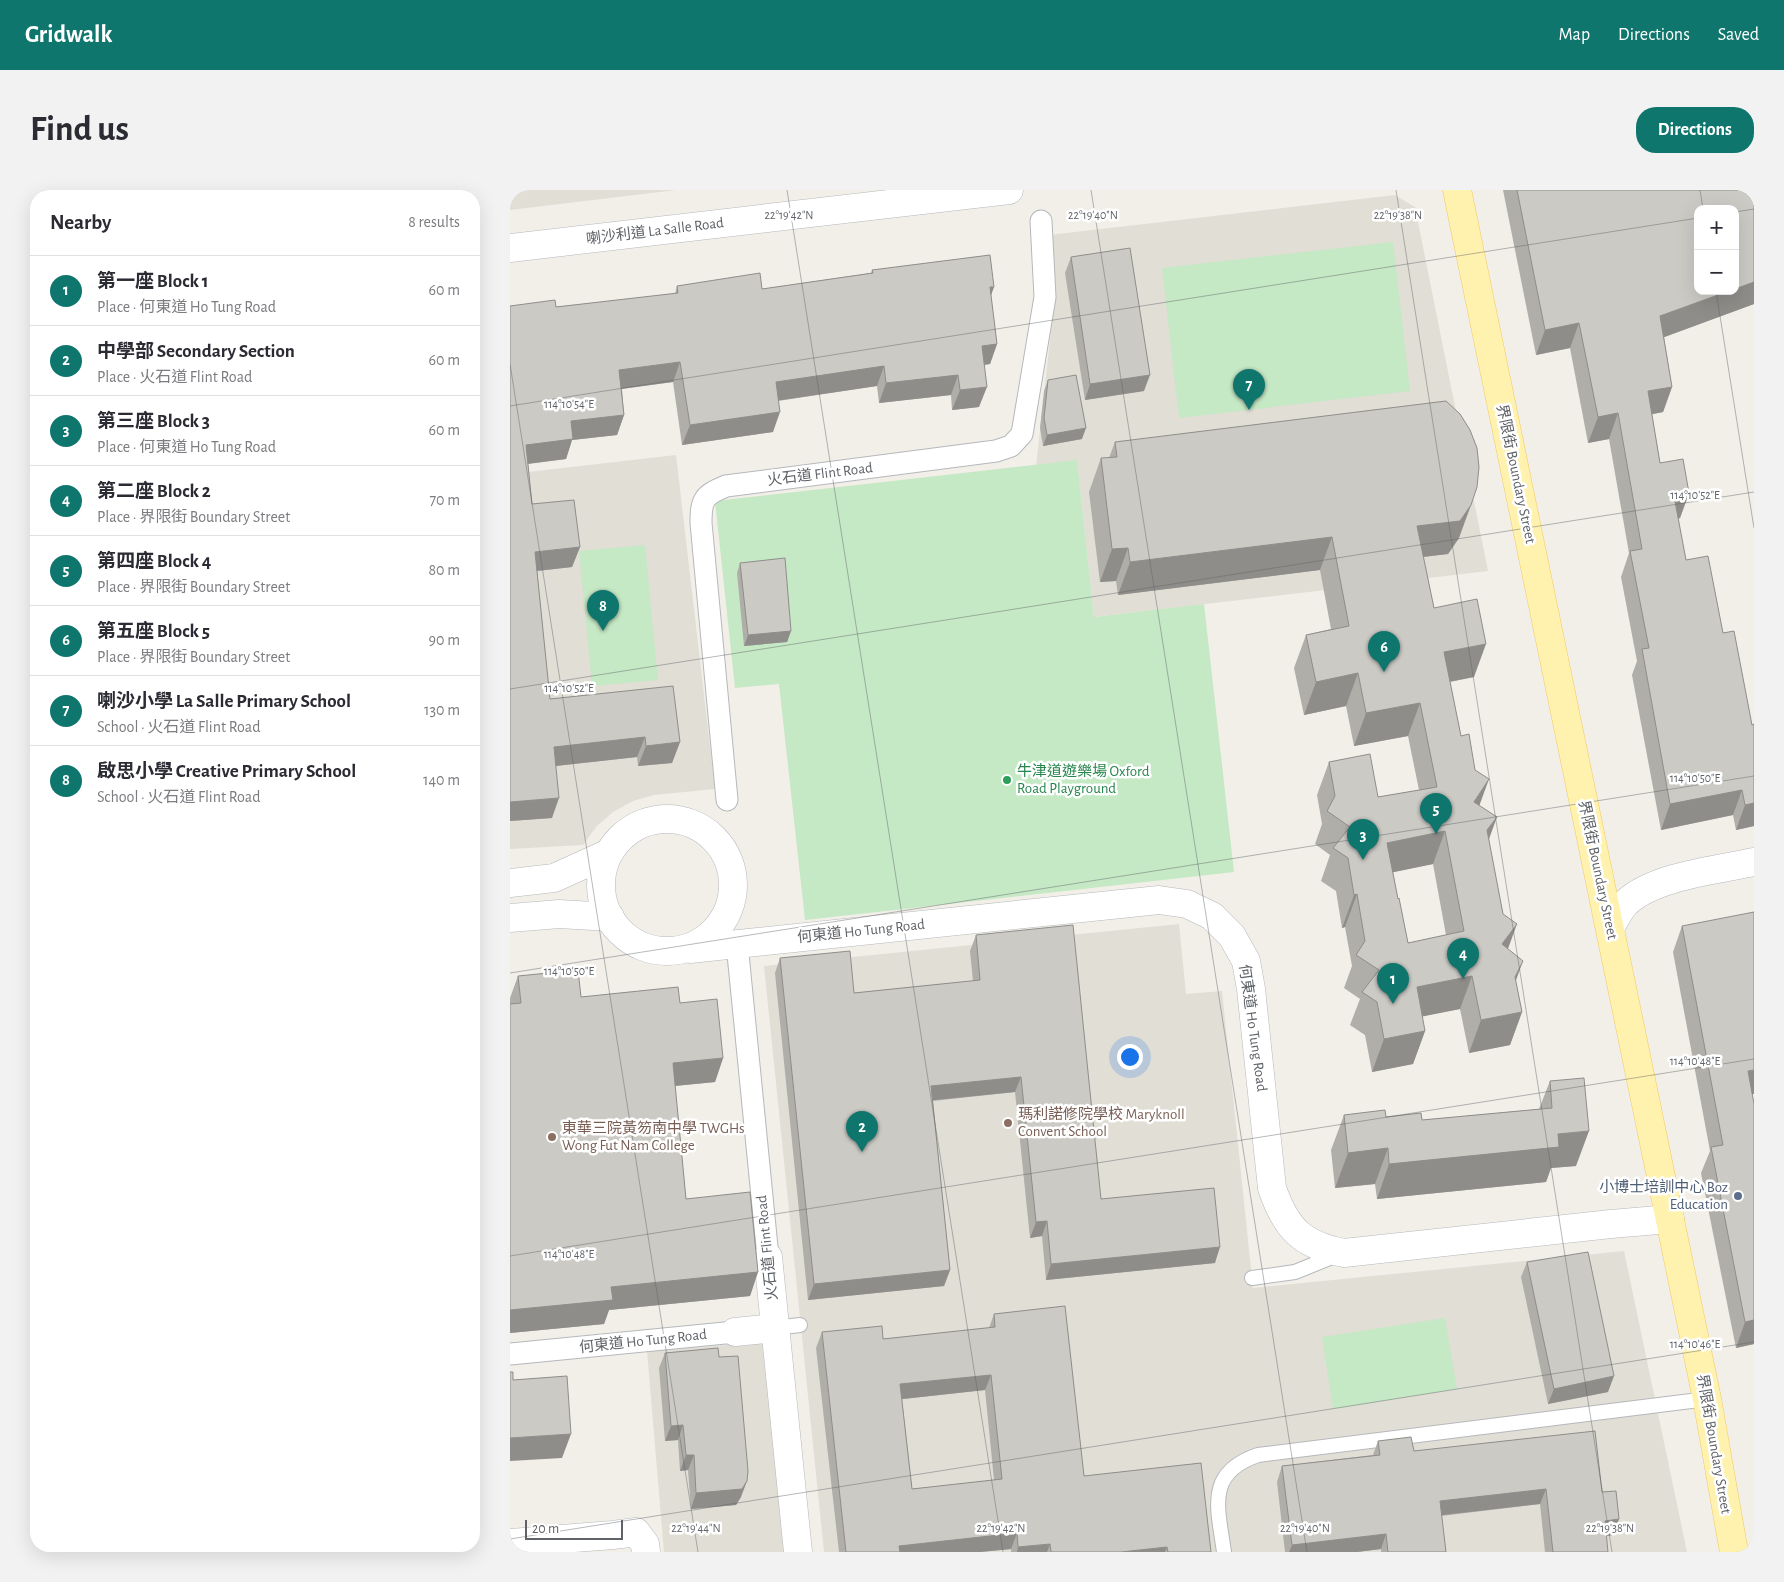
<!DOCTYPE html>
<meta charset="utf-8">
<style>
:root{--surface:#fff;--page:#f2f2f3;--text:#2b2b33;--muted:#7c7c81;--line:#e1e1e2;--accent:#0f766e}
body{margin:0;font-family:"Alegreya Sans","Noto Sans TC",sans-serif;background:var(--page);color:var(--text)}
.controls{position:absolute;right:15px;top:15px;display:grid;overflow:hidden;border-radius:10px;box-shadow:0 5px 20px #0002}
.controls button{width:45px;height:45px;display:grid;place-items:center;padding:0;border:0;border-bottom:1px solid var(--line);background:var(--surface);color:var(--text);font:25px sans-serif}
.scale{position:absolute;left:15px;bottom:12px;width:98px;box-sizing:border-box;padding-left:5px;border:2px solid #5f6368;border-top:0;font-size:14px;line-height:18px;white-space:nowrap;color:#5f6368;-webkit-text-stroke:4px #fff;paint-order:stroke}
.you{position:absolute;left:619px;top:866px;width:18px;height:18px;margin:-12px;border:4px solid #fff;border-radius:50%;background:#1a73e8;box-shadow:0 0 0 8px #1a73e833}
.badge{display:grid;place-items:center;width:32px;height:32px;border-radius:50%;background:var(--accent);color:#fff;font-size:16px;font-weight:700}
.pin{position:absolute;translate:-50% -41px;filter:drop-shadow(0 1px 2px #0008)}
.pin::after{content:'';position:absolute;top:26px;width:18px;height:15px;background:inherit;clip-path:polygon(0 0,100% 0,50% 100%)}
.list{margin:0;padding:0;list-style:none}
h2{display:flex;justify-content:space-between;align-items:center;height:65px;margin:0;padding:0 20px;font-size:21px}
h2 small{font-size:16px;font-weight:400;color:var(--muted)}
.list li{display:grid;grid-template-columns:32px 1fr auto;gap:15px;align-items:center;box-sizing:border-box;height:70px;padding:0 20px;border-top:1px solid var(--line)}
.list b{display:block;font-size:19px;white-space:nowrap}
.list p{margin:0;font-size:16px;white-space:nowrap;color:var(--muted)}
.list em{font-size:16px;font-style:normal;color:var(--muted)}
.map{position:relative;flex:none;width:1244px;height:1362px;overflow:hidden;border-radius:20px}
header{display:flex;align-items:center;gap:30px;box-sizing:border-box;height:70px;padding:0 25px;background:var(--accent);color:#fff}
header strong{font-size:24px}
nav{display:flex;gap:28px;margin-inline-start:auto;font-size:18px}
.intro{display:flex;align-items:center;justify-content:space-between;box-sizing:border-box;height:120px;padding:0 30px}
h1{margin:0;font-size:35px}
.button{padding:12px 22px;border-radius:20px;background:var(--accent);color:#fff;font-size:18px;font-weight:700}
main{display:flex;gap:30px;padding:0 30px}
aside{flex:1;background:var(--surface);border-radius:20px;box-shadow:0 5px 20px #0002}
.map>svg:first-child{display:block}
.education{fill:#e1ded6}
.green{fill:#c5e8c5}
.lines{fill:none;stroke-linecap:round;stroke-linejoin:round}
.service-casing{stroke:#b5b8bc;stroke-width:16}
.pedestrian-casing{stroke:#b5b8bc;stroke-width:23}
.minor-casing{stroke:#b5b8bc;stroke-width:29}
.tertiary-casing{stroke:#b5b8bc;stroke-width:29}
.primary-casing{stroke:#f2c960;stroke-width:29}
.service{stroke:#fff;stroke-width:14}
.pedestrian{stroke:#fff;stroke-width:21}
.minor{stroke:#fff;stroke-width:28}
.tertiary{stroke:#fff;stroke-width:28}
.primary{stroke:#fff2af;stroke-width:28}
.wall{fill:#afaea9;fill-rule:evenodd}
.shaded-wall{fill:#8f8d8a}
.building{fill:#cccac5;stroke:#8f8d8a;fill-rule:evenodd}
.ticks{fill:none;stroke:#5f6368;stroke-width:1;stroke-opacity:0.45}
.leisure-dot{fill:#2e9e5b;stroke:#fff;stroke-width:2}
.education-dot{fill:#8d6e63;stroke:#fff;stroke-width:2}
.service-dot{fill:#5c6f8a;stroke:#fff;stroke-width:2}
.labels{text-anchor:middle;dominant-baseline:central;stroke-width:5;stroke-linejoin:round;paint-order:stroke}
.street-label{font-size:15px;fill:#5f6368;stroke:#fff}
.leisure-label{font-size:15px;fill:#27864d;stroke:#fff;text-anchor:start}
.education-label{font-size:15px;fill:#785e54;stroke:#fff;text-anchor:start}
.service-label{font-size:15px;fill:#4e5e75;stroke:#fff;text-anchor:end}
.ticks-label{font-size:12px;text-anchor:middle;fill:#5f6368;stroke:#fff;stroke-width:5;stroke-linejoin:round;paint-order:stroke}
</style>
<header>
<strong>Gridwalk</strong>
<nav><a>Map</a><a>Directions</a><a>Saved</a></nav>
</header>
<div class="intro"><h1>Find us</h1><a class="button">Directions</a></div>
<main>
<aside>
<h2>Nearby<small>8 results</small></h2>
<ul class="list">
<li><span class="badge">1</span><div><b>第一座 Block 1</b><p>Place · 何東道 Ho Tung Road</p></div><em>60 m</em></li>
<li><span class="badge">2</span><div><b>中學部 Secondary Section</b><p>Place · 火石道 Flint Road</p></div><em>60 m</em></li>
<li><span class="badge">3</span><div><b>第三座 Block 3</b><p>Place · 何東道 Ho Tung Road</p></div><em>60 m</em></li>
<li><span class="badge">4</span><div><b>第二座 Block 2</b><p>Place · 界限街 Boundary Street</p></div><em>70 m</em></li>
<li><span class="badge">5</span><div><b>第四座 Block 4</b><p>Place · 界限街 Boundary Street</p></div><em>80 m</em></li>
<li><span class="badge">6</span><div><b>第五座 Block 5</b><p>Place · 界限街 Boundary Street</p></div><em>90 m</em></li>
<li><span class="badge">7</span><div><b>喇沙小學 La Salle Primary School</b><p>School · 火石道 Flint Road</p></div><em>130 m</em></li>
<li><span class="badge">8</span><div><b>啟思小學 Creative Primary School</b><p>School · 火石道 Flint Road</p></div><em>140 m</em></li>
</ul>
</aside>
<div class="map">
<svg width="1244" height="1362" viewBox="0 0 1244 1362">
<rect width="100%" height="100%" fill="#f1efe8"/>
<g class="education">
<path d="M0 0H166L0 20Z"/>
<path d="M885 5 905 17 978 381 584 427 567 271 526 277 545 104 539 45Z"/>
<path d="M166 265 205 599 144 605 123 611 103 622 87 636 73 655 0 659V284Z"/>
<path d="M669 734 676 804 712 801 743 1098 1114 1061 1177 1362H314L254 776Z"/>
<path d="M257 1152 279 1362H154L137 1161Z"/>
</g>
<g class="green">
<path d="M883 52 900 201 669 228 652 78Z"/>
<path d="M567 270 584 427 694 414 724 682 295 730 269 494 225 498 205 311Z"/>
<path d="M135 355 148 490 82 496 69 361Z"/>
<path d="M935 1128 947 1199 823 1219 812 1147Z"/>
</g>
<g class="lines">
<defs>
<g id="service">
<path d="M742 1088 785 1082 827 1065"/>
<path d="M265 1138 290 1135"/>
<path d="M714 1362C708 1318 695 1283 748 1265L1197 1209"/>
</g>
<g id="pedestrian">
<path d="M217 610 191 333C191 309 194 305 216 296L486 261 501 256 512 244 535 107 531 31"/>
<path d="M227 754 258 1067"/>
<path d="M0 1164 225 1142"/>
</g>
<g id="minor">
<circle cx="157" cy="695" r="66"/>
<path d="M0 693 44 688 97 664"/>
<path d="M0 728 49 724 100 727"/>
<path d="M180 759 649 710 677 714 702 726 722 746 736 771 741 799 762 998C776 1039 792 1055 834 1063L1101 1034 1160 1029"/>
<path d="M258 1067 288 1362"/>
<path d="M225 1142 265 1138"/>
<path d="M0 1353 103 1345 126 1342 135 1354 136 1362"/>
</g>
<g id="tertiary">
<path d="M0 58 499 0"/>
<path d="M1100 738C1105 730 1110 718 1117 712 1145 686 1207 680 1244 672"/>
</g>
<path id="primary" d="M947 0 1197 1209 1224 1362"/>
</defs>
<use href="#service" class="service-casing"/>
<use href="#pedestrian" class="pedestrian-casing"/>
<use href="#minor" class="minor-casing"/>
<use href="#tertiary" class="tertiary-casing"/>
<use href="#primary" class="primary-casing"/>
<use href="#service" class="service"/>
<use href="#pedestrian" class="pedestrian"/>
<use href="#minor" class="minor"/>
<use href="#tertiary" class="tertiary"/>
<use href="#primary" class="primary"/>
</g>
<g class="wall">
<path d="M993 0H1244V114L1154 147 1162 197 1153 222 1142 224 1150 273 1179 303 1170 328 1168 329 1176 370 1213 443 1242 535 1244 534V636L1226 640 1223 625 1151 640 1122 485 1127 471 1111 387 1119 363 1099 249 1078 253 1060 158 1026 165Z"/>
<path d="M561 67 634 201 575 210 555 83Z"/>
<path d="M362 80 481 106 487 154 480 174 474 175 469 217 442 220 441 205 369 213 367 196 268 211 263 242 172 255 163 192 112 199 114 225 107 245 62 250 56 269 18 274 22 314 70 357 62 377 27 381 40 509 170 552 162 573 128 576 127 567 46 576 42 628 0 631V116L46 117 165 104 167 96 252 99 361 83Z"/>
<path d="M538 190 572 249 533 256 530 238 534 201Z"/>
<path d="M605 252 949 348 938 364 913 367 924 418 964 487 940 492 951 546 979 650 998 759 1012 822 1000 855 959 863 950 819 912 826 915 841 903 874 862 882 855 845 840 835 850 809 834 798 842 776 835 737 832 738 826 701 811 691 820 665 805 654 812 634 807 605 819 572 868 607 909 600 898 546 844 556 836 516 794 525 784 478 796 445 821 439 810 380 608 405 606 391 590 392 579 302 591 268H599ZM923 674 936 745 898 753 888 709 883 682Z"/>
<path d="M230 373 281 441 277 452 234 456 227 383Z"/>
<path d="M1172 736 1242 904 1244 1154 1226 1158 1191 983 1200 961 1163 762Z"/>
<path d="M466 745 591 1009 705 1073 536 1090 532 1046 520 1048 505 902 423 911 440 1080 434 1096 298 1110 265 783 270 768 344 803 463 791 460 761Z"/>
<path d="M8 786 71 807 170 813 213 868 205 892 165 896 176 1009 248 1082 240 1106 99 1120 94 1134 0 1143V808Z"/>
<path d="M1040 891 1066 976 1041 978 1036 992 867 1009 865 994 825 998 821 960 834 925 876 927 912 930 1029 919Z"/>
<path d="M1017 1072 1098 1202 1038 1214 1011 1087Z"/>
<path d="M484 1124 574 1286 701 1362H501V1359L470 1362H329L306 1158 312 1142 373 1149 479 1138ZM475 1200 484 1290 402 1299 392 1209Z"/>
<path d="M155 1163 209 1167 231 1307 226 1315 181 1319 178 1280 170 1281 168 1250 155 1251 149 1178Z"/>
<path d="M868 1251 904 1261 1092 1302 1109 1329 1103 1345 1096 1346 1098 1362H1035L1030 1314 931 1326 936 1362H871V1359L847 1362H775L767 1292 772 1276 863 1265Z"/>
</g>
<g class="shaded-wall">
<path d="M1244 92V114L1141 152 1150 126 1219 101H1225V99Z"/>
<path d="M480 97H484L477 117Z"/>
<path d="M1069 133 1060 158 1026 165 1035 140Z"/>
<path d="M487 154 480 174 464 176 472 156Z"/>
<path d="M170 172 163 192 102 200 109 180Z"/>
<path d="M374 176 367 196 258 212 266 192Z"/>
<path d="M448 185 441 205 369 213 376 193Z"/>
<path d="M640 185 634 201 575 210 580 194Z"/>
<path d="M477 197 469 217 442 220 450 200Z"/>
<path d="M1162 197 1153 222 1128 227 1138 201Z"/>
<path d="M270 222 263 242 172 255 180 235Z"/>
<path d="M1108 223 1099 249 1078 253 1088 227Z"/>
<path d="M114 225 107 245 62 250 56 269 8 275 16 255 61 231Z"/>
<path d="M576 238 572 249 533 256 537 245Z"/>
<path d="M1179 303 1170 328 1154 331 1164 306Z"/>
<path d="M961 315 949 348 938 364 895 369 907 336Z"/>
<path d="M822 347 810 380 608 405 620 372Z"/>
<path d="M70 357 62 377 18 382 25 362Z"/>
<path d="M618 358 606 391 590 392 602 359Z"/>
<path d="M281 441 277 452 234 456 238 445Z"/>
<path d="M976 454 964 487 922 495 934 462Z"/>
<path d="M848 483 836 516 794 525 806 492Z"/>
<path d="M910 513 898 546 844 556 856 523Z"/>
<path d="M135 547 127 567 36 577 44 557Z"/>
<path d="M170 552 162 573 128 576 136 556Z"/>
<path d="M979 589 967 622 964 612Z"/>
<path d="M1232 600 1223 625 1151 640 1160 614Z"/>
<path d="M49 608 42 628 0 631V612Z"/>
<path d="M1244 613V636L1226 640 1235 615Z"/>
<path d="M987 627 975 660 977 640Z"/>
<path d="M935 641 923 674 865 686 877 653Z"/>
<path d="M847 704 835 737 832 738 844 705Z"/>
<path d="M1007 734 995 767 992 754Z"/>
<path d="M1013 771 1001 804 1005 787Z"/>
<path d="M962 786 950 819 895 830 907 797Z"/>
<path d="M1012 822 1000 855 959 863 971 830Z"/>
<path d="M915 841 903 874 862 882 874 849Z"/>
<path d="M213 868 205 892 154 897 163 873Z"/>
<path d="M1244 880V904L1228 907 1238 881Z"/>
<path d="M511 887 505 902 415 911 421 896Z"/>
<path d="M1079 941 1066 976 1041 978 1036 992 867 1009 879 974 1048 944Z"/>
<path d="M878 958 865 994 825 998 838 963Z"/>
<path d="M537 1031 532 1046 520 1048 526 1032Z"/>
<path d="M710 1057 705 1073 536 1090 541 1074Z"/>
<path d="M440 1080 434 1096 298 1110 304 1094Z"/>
<path d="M248 1082 240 1106 99 1120 94 1134 0 1143V1120L101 1097Z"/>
<path d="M1244 1130V1154L1226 1158 1235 1132Z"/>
<path d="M481 1185 475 1200 384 1210 390 1194Z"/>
<path d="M1104 1186 1098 1202 1038 1214 1044 1199Z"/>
<path d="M173 1235 168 1250 155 1251 161 1236Z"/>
<path d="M61 1244 52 1268 0 1271V1248Z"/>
<path d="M176 1265H184L178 1280 170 1281Z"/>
<path d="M237 1291 231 1307 226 1315 181 1319 186 1303Z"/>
<path d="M1036 1299 1030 1314 924 1326 930 1311Z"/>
<path d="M1109 1329 1103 1345 1089 1347 1095 1331Z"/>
<path d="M507 1343 501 1359 470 1362H387L389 1356Z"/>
<path d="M876 1344 871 1359 847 1362H779L782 1355Z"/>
<path d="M540 1354 537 1362H507L508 1357Z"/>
<path d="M657 1357 655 1362H611Z"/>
</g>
<g class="building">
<path d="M1007 0H1244V92L1225 99V19H1188V101H1219L1150 126 1162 197 1138 201 1150 273 1173 269 1179 303 1164 306 1176 370 1198 366 1213 443 1224 441 1242 535 1244 534V613L1235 615 1232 600 1160 614 1132 459 1139 458 1120 361 1132 359 1108 223 1088 227 1069 133 1035 140Z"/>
<path d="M620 58 640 185 580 194 561 67Z"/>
<path d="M480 65 484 97H480L487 154 472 156 477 197 450 200 448 185 376 193 374 176 266 192 270 222 180 235 170 172 109 180 114 225 61 231 63 249 16 255 22 314 64 310 70 357 25 362 40 509 163 496 170 552 136 556 135 547 44 557 49 608 0 612V116L45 110 46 117 168 103 167 96 250 83 252 99 363 83 362 80Z"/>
<path d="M566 185 576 238 537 245 534 228 538 190Z"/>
<path d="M936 211 950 224 960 240 967 258 969 277 967 297 961 315 950 331 907 336 924 418 967 409 976 454 934 462 951 546 959 544 965 580 979 589 964 612 987 627 977 640 993 724 1007 734 992 754 1013 771 1005 787 1012 822 971 830 962 786 907 797 915 841 874 849 867 812 852 802 869 780 846 765 855 751 847 704 844 705 838 668 823 658 840 637 817 621 825 606 819 572 860 564 868 607 927 597 910 513 856 523 848 483 806 492 796 445 839 436 822 347 620 372 618 358 602 359 591 268 607 267 605 252ZM935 641 954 741 898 753 889 708 888 709 877 653Z"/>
<path d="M275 368 281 441 238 445 230 373Z"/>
<path d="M1244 722V880L1238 881 1244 914V1130L1235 1132 1201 957 1213 955 1172 736Z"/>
<path d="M563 735 591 1009 704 998 710 1057 541 1074 537 1031 526 1032 511 887 421 896 440 1080 304 1094 270 768 340 761 344 803 470 790 466 745Z"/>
<path d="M68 780 71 807 168 797 170 813 207 809 213 868 163 873 176 1009 240 1002 248 1082 101 1097 103 1110 0 1120V814L11 813 8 786Z"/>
<path d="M1074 888 1079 941 1048 944 1049 957 879 974 878 958 838 963 834 925 875 920 876 927 911 923 912 930 1042 918 1040 891Z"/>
<path d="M1078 1062 1104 1186 1044 1199 1017 1072Z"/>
<path d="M555 1116 574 1286 691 1273 701 1362H658L657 1357 611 1362H541L540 1354 508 1357 507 1343 389 1356 390 1362H336L312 1142 372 1136 373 1149 485 1137 484 1124ZM481 1185 492 1289 402 1299 390 1194Z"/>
<path d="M208 1158 209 1167 228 1166 238 1281 237 1291 232 1299 186 1303 184 1265H176L173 1235 161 1236 155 1163Z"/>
<path d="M0 1182H3V1190L57 1186 61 1244 0 1248Z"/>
<path d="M1085 1241 1092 1302 1106 1301 1109 1329 1095 1331 1098 1362H1043L1036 1299 930 1311 936 1362H878L876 1344 782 1355 772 1276 870 1265 868 1251 901 1247 904 1261Z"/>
</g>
<path class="ticks" d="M277 0 493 1362M581 0 797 1362M886 0 1102 1362M1190 0 1193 19M1225 22 1244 19M1206 101 1244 338M0 174 188 1362M0 216 1188 28M0 499 1244 302M0 783 1244 586M0 1066 1244 869M0 1349 1244 1152"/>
<circle class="leisure-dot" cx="497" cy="590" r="5"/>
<g class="education-dot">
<circle cx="498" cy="933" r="5"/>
<circle cx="42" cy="947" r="5"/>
</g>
<circle class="service-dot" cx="1228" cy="1006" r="5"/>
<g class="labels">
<g class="street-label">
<text transform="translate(145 41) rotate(-7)">喇沙利道 La Salle Road</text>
<text transform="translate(310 284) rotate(-7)">火石道 Flint Road</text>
<text transform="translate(1006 284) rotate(78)">界限街 Boundary Street</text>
<text transform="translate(1088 680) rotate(78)">界限街 Boundary Street</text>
<text transform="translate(351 741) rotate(-6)">何東道 Ho Tung Road</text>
<text transform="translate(743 838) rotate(82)">何東道 Ho Tung Road</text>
<text transform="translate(257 1058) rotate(-96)">火石道 Flint Road</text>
<text transform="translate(133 1151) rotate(-6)">何東道 Ho Tung Road</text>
<text transform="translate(1204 1254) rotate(80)">界限街 Boundary Street</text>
</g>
<g class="leisure-label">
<text x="507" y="581">牛津道遊樂場 Oxford<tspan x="507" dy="17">Road Playground</tspan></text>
</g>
<g class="education-label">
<text x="508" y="924">瑪利諾修院學校 Maryknoll<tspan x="508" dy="17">Convent School</tspan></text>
<text x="52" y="938">東華三院黃笏南中學 TWGHs<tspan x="52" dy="17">Wong Fut Nam College</tspan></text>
</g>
<g class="service-label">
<text x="1218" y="997">小博士培訓中心 Boz<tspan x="1218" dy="17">Education</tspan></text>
</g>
</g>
<g class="ticks-label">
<text x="279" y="29">22°19'42"N</text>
<text x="583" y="29">22°19'40"N</text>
<text x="888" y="29">22°19'38"N</text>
<text x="59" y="218">114°10'54"E</text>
<text x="1185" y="309">114°10'52"E</text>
<text x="59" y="502">114°10'52"E</text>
<text x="1185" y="592">114°10'50"E</text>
<text x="59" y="785">114°10'50"E</text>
<text x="1185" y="875">114°10'48"E</text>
<text x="59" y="1068">114°10'48"E</text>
<text x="1185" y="1158">114°10'46"E</text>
<text x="186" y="1342">22°19'44"N</text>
<text x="491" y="1342">22°19'42"N</text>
<text x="795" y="1342">22°19'40"N</text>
<text x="1100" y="1342">22°19'38"N</text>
</g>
</svg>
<div class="controls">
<button>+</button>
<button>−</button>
</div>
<div class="scale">20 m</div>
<div class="you"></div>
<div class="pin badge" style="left:883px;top:814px">1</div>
<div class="pin badge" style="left:352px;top:962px">2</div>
<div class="pin badge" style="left:853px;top:670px">3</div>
<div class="pin badge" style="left:953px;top:789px">4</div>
<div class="pin badge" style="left:926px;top:644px">5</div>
<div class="pin badge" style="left:874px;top:482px">6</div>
<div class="pin badge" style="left:739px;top:220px">7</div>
<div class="pin badge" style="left:93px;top:441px">8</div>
</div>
</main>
